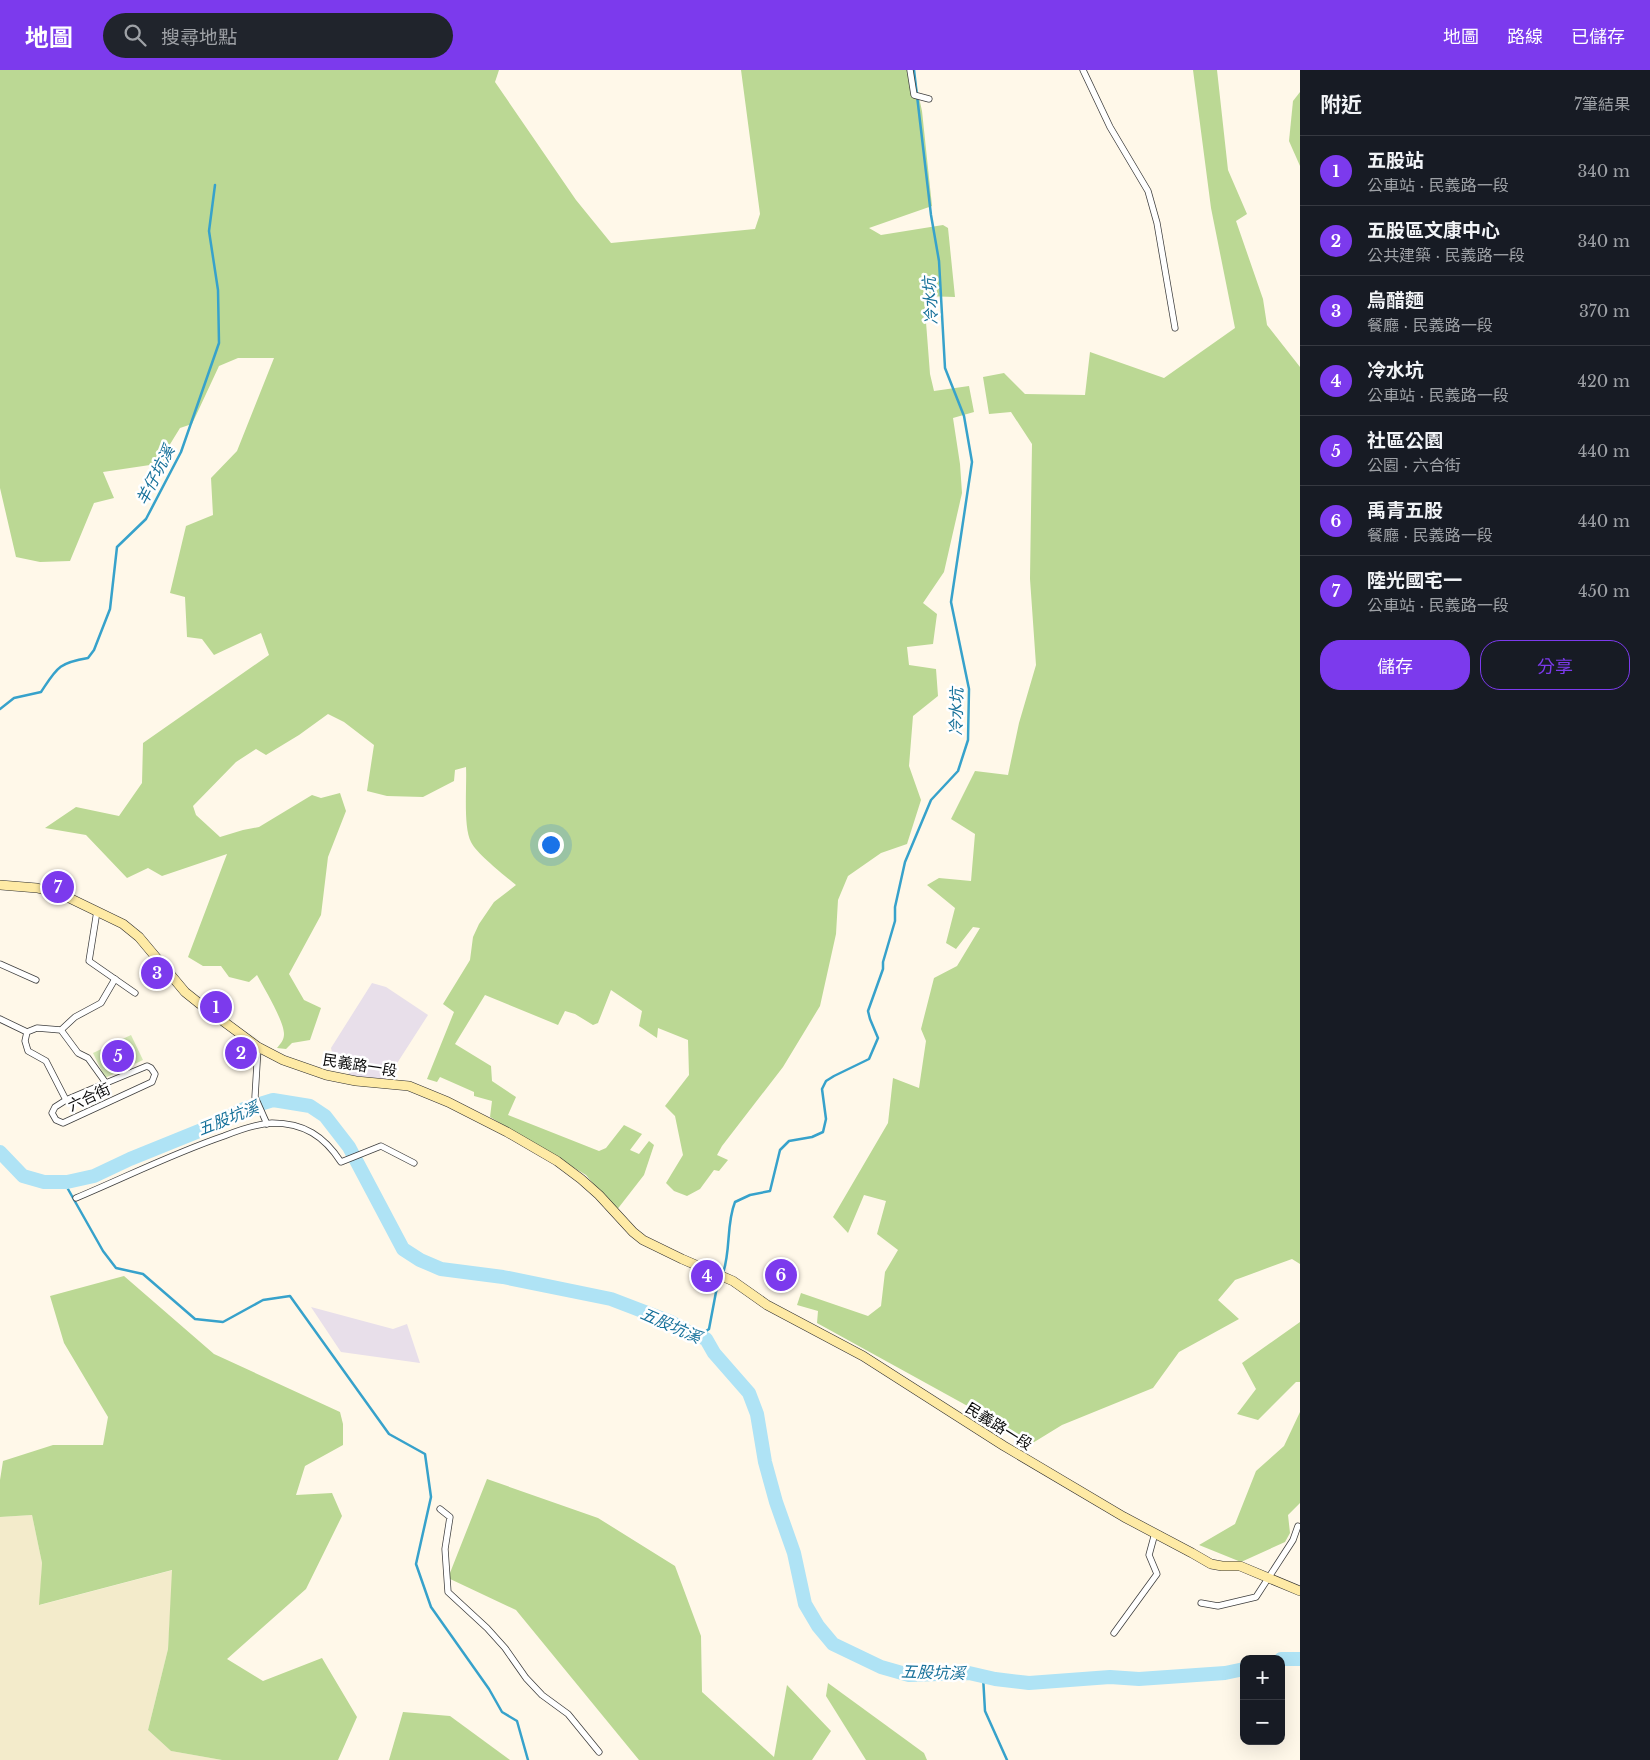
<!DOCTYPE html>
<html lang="zh-TW">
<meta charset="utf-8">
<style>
:root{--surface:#171b24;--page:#20242c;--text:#f1f3f6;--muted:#9ea1a6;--line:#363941;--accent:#7c3aed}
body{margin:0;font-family:"Libre Baskerville","Noto Sans TC",serif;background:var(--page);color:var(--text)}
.controls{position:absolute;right:15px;bottom:15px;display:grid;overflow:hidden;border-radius:10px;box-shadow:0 5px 20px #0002}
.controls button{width:45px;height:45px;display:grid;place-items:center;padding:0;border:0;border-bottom:1px solid var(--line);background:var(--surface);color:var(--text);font:25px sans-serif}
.you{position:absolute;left:550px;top:774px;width:18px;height:18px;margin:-12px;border:4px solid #fff;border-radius:50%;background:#1a73e8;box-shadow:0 0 0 8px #1a73e833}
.badge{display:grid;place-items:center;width:32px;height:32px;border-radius:50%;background:var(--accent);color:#fff;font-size:16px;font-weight:700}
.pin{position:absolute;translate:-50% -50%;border:2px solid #fff;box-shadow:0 1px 5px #0006}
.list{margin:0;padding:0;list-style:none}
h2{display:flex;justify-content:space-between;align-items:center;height:65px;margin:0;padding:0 20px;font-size:21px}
h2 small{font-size:16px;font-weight:400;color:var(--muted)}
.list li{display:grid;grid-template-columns:32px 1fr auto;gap:15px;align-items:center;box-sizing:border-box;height:70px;padding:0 20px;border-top:1px solid var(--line)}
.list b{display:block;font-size:19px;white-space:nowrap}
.list p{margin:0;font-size:16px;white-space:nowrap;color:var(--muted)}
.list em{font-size:16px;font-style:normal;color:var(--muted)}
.actions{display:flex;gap:10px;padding:15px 20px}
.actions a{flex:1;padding:11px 0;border:1px solid var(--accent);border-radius:20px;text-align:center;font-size:18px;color:var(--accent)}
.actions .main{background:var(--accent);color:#fff}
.icon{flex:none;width:28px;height:28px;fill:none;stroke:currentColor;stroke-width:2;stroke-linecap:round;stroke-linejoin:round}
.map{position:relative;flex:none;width:1300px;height:1690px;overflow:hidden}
header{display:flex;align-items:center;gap:30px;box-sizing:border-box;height:70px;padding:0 25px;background:var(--accent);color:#fff}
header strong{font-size:24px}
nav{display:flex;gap:28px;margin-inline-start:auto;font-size:18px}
.search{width:350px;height:45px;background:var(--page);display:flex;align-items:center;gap:12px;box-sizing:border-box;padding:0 18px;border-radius:28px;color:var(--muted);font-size:19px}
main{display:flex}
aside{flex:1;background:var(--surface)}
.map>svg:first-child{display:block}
.industrial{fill:#e8dfea}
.farmland{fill:#f3ebcb}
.green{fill:#d5e8b5}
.forest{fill:#bbd894}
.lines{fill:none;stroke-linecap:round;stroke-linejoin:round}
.stream{stroke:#37a2cb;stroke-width:2.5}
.river{stroke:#afe3f5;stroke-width:14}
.street-casing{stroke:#3e3e3e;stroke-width:7}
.secondary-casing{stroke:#2d2d2d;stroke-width:10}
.street{stroke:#fff;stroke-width:5.5}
.secondary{stroke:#feeaa5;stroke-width:9}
.labels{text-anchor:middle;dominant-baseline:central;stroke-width:5;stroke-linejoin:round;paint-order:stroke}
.street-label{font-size:15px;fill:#0b0b0b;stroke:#fff}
.water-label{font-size:16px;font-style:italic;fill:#17719a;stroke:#fff}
</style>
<header>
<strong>地圖</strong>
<div class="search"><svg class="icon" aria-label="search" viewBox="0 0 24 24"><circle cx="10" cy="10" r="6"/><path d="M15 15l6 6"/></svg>搜尋地點</div>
<nav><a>地圖</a><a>路線</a><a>已儲存</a></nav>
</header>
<main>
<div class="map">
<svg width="1300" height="1690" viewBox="0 0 1300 1690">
<rect width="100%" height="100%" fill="#fff8e9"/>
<g class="industrial">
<path d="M372 913 386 917 428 945 385 1012 348 1006 350 999 334 992 331 978Z"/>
<path d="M311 1237 393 1259 407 1254 420 1293 341 1282Z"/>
</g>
<path class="farmland" d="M32 1445 42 1493 40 1535 173 1500 168 1579 148 1660 171 1681 222 1690H0V1447Z"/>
<path class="green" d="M131 965 143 990 105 1008 93 983Z"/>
<g class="forest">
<path d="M0 0H499L495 12 576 130 611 173 755 159 760 144 741 0H913L922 41 932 136 869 158 881 165 943 155 948 158 955 227 924 226 930 304 934 321 969 316 974 342 953 348 960 394 962 423 944 502 923 533 937 544 933 574 907 577 909 595 936 599 938 626 913 646 909 696 921 730 907 774 881 783 848 806 838 830 836 864 820 936 783 997 722 1076 717 1085 728 1090 719 1101 714 1100 700 1119 687 1126 674 1121 666 1113 683 1085 675 1046 665 1036 689 1005 688 970 658 958 657 968 639 956 642 941 611 920 598 953 593 955 575 944 565 941 558 955 485 925 455 974 491 996 492 1011 516 1027 508 1045 599 1081 606 1078 624 1055 642 1064 630 1080 639 1084 649 1071 654 1075 644 1105 616 1141 586 1105 490 1047 492 1031 474 1026V1022L440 1007 437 1012 427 1009 454 942 443 934 470 890 473 867 479 854 494 832 516 815C504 805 477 784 471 772 463 757 467 716 466 697L455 700 454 711 423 727 387 726 367 721 374 675 344 652 328 644 299 665 266 685 256 679 236 692 193 736 196 745 220 767 243 760 259 757 312 725 321 728 340 723 346 741 328 787 321 845 289 904 304 930 321 938 310 970 292 973 286 979 277 978C281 973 284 970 284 964 284 951 264 918 257 905L249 912 229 907 221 896H203L188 887 227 784 162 806 148 798 127 808 86 765 45 758 76 737 119 746 142 713 143 673 269 585 261 563 214 585 202 569 187 567 185 527 170 523 186 456 213 445 211 408 237 381 274 288H238L219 296 192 354 180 358 164 384 170 392 103 402 114 428 94 433 70 491 40 492 16 487 0 418Z"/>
<path d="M1193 0H1217L1228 100 1247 144 1236 151 1263 229 1267 255 1300 297V1194L1292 1189 1235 1210 1218 1230 1239 1249 1179 1282 1153 1318 1062 1355 1031 1374 1002 1355 817 1253 818 1241 797 1235 801 1223 868 1246 881 1236 885 1202 898 1180 877 1164 886 1131 864 1125 848 1163 833 1147 888 1053 893 1008 919 1018 926 971 921 959 934 908 957 896 980 858 973 857 956 879 946 873 955 838 927 815 939 808 971 811 975 764 951 749 975 701 1008 705 1019 653 1036 595 1030 509 1032 374 1011 342 989 344 983 307 1004 303 1025 324 1085 325 1090 282 1164 308 1235 258 1211 138Z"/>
<path d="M1300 22V96L1289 71 1293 31Z"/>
<path d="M124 1206 214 1284 340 1342 343 1354V1375L305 1396 296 1425 332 1423 342 1446 306 1519 227 1589 263 1611 322 1588 357 1647 338 1690H222L171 1681 148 1660 168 1579 172 1500 39 1535 42 1493 32 1445 0 1447V1410L3 1391 53 1375H103L108 1347 64 1273 50 1226Z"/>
<path d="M1300 1252V1312H1296L1258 1350 1237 1344 1256 1319 1242 1293Z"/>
<path d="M1300 1342V1433L1288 1445 1290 1463 1285 1472 1241 1492 1199 1475 1235 1454 1256 1401 1284 1376Z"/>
<path d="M487 1409 598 1448 675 1496 701 1566 702 1622 774 1687 787 1615 831 1661 812 1690H639L516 1540 448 1508Z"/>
<path d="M828 1613 924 1683 927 1690H866L826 1626Z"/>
<path d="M403 1642 450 1646 510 1690H389Z"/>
</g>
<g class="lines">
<g class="stream">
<path d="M0 639 14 628 41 622C57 598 58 593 88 588L94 580 110 539 117 477 146 449 181 382 219 273 218 220 209 161 215 115"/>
<path d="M64 1112 103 1181 116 1198 143 1204 195 1249 223 1252 263 1230 290 1226 389 1364 425 1384 431 1427 416 1494 431 1537 489 1619 502 1642 517 1651 528 1690"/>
<path d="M723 1203C731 1180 726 1154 735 1132L750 1125 770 1121 780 1080 789 1071 812 1067 823 1062 826 1049 822 1019 826 1011 834 1006 869 989 878 968 870 949 868 941 883 899V892L895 851V837L905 792 931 730 958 701 968 670 969 619 951 532 972 392 964 346 945 298 939 191 931 145 914 0"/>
<path d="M699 1266 709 1259 716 1222 721 1208"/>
<path d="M983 1606 985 1641 1007 1690"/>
</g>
<g class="river">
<path d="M0 1082 23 1106 44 1112H67L94 1106 130 1089 209 1057 244 1039 273 1030 310 1036 325 1046 349 1077 403 1179 420 1190 441 1199 503 1207 611 1229 671 1252 690 1263 706 1269 714 1283 749 1323 757 1344 765 1392 776 1432 794 1483 805 1534 818 1556 833 1574 881 1597 909 1605 969 1603 995 1609 1029 1613 1110 1607 1139 1609 1225 1603 1244 1599"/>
<path d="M1281 1589H1300"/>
</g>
<defs>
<g id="street">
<path d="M910 0 914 25 929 29"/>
<path d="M1083 0 1110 57 1148 121 1157 153 1175 258"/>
<path d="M97 841 89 891 135 923"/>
<path d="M0 894 36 910"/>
<path d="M0 949 27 962 37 958 61 960 78 983 88 988 106 1013 147 996 151 998 155 1004 152 1012 63 1053 56 1050 52 1043 55 1037 66 1030 46 991 28 981 25 971 27 962"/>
<path d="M61 960 75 947 101 933 115 909"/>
<path d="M258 977 255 1027 267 1054"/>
<path d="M66 1030 106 1013"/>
<path d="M76 1128C126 1107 174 1083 224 1066 239 1060 255 1054 272 1053 304 1053 324 1066 341 1092L381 1076 414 1093"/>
<path d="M440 1439 450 1447 445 1479 448 1522 487 1558 505 1578 526 1608 542 1625 568 1644 599 1682"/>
<path d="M1201 1533 1218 1536 1256 1527 1293 1470 1298 1456"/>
<path d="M1114 1563 1157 1504 1149 1485 1155 1463"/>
</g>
<path id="secondary" d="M0 815 37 818 61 824 123 854 139 867 185 922 200 934 258 977 283 990 326 1005 356 1011 409 1016 448 1032 507 1062 557 1091 581 1109 599 1125 633 1162 643 1170 682 1189 733 1211 767 1235 863 1286 1004 1376 1124 1447 1192 1483 1211 1494 1222 1496H1240L1300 1521"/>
</defs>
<use href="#street" class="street-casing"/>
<use href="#secondary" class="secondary-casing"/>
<use href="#street" class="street"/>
<use href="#secondary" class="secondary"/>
</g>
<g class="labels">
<g class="street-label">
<text transform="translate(360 995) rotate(9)">民義路一段</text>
<text transform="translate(89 1027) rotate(-25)">六合街</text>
<text transform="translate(999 1356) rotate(32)">民義路一段</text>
</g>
<g class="water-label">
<text transform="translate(930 231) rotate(-93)">冷水坑</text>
<text transform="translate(155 405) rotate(-63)">羊仔坑溪</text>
<text transform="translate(956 642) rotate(-89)">冷水坑</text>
<text transform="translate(228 1048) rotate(-22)">五股坑溪</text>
<text transform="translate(671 1255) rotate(24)">五股坑溪</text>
<text transform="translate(933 1602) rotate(2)">五股坑溪</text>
</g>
</g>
</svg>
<div class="controls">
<button>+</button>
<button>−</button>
</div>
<div class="you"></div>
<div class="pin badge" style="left:216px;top:937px">1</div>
<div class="pin badge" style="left:241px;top:983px">2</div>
<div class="pin badge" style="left:157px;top:903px">3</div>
<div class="pin badge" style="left:707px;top:1206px">4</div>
<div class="pin badge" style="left:118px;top:986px">5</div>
<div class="pin badge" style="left:781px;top:1205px">6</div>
<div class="pin badge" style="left:58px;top:817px">7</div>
</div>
<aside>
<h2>附近<small>7筆結果</small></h2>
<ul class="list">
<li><span class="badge">1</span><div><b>五股站</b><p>公車站 · 民義路一段</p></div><em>340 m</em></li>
<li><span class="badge">2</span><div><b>五股區文康中心</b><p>公共建築 · 民義路一段</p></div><em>340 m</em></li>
<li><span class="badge">3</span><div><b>烏醋麵</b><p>餐廳 · 民義路一段</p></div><em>370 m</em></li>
<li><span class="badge">4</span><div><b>冷水坑</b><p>公車站 · 民義路一段</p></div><em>420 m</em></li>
<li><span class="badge">5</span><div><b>社區公園</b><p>公園 · 六合街</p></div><em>440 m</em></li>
<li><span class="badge">6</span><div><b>禹青五股</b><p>餐廳 · 民義路一段</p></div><em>440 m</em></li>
<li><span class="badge">7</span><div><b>陸光國宅一</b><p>公車站 · 民義路一段</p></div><em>450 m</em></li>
</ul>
<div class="actions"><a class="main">儲存</a><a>分享</a></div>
</aside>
</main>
